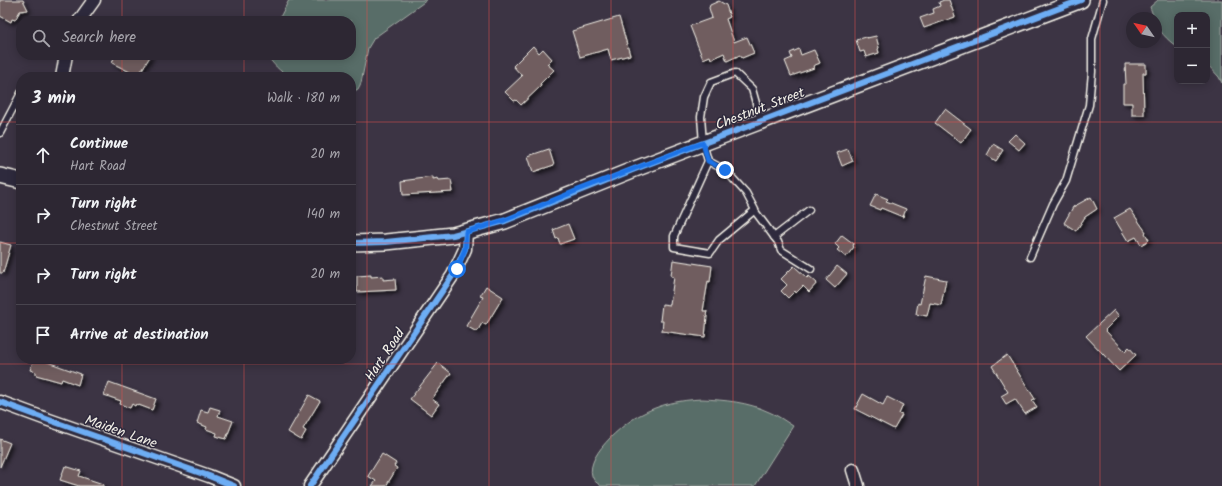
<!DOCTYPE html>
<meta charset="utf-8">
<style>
:root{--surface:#2d2733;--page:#352f3b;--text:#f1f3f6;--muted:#a7a5ac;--line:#48444e}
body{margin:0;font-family:Kalam,sans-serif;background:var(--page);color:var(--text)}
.controls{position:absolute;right:12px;top:12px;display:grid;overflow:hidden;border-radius:8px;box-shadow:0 2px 10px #0003}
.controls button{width:36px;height:36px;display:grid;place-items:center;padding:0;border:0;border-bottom:1px solid var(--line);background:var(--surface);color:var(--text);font:20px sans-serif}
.compass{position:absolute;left:1126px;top:12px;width:36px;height:36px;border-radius:50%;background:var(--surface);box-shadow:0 2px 10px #0003;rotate:304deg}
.stop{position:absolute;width:12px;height:12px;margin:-9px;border:3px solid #1a73e8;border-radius:50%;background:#fff}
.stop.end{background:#1a73e8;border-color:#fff;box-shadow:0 1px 4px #0008}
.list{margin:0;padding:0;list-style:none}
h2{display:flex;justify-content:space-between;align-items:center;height:52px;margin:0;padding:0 16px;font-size:17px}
h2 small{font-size:13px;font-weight:400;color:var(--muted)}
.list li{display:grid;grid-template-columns:26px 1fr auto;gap:12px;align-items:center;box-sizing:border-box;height:60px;padding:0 16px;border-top:1px solid var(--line)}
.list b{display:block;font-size:15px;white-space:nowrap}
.list p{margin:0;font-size:13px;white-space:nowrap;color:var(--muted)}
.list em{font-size:13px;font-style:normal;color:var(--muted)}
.icon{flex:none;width:22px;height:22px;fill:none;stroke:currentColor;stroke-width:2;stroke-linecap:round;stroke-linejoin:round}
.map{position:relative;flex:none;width:1222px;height:486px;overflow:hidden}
.search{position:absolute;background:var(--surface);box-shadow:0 2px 10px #0003;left:16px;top:16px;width:340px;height:44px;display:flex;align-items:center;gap:10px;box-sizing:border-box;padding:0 14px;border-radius:16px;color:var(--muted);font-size:15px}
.panel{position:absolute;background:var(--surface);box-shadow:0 2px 10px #0003;left:16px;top:72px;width:340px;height:292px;border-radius:16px}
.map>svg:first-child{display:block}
.green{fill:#586d67;stroke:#a6afa8}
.building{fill:#705d5e;stroke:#f4f1e8;filter:url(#shadow)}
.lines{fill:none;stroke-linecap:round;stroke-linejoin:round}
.service-casing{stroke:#f4f1e8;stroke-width:9}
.minor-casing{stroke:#f4f1e8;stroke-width:15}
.tertiary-casing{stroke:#f4f1e8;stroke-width:18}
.service{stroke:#2f2a3d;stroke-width:6}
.minor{stroke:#2f2a3d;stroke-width:12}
.tertiary{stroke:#2f2a3d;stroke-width:15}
.cycleway-casing{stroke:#2f2a3d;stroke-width:8}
.cycleway{stroke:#6dadf4;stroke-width:6}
.route{stroke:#1a73e8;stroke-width:5}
.grid{fill:none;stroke:#dc504e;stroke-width:1;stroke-opacity:0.55}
.labels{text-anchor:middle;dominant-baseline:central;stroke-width:3;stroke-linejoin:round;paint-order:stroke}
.street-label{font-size:14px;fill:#f4f1e8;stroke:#2f2a3d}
</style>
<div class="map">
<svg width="1222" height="486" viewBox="0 0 1222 486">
<defs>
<filter id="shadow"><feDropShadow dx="3" dy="3" stdDeviation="2" flood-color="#0009"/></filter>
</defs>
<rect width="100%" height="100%" fill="#3c3444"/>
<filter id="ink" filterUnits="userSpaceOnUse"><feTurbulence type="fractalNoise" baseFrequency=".025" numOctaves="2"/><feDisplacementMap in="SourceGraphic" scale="8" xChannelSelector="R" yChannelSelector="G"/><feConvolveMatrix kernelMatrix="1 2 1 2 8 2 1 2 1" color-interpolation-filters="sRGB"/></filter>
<g filter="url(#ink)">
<g class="green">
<path d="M289 0H427L374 38 368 48 361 83 358 89 351 93V77C341 77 295 79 289 76 280 72 272 63 267 55H351V21H278Z"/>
<path d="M1158 0H1222V83L1219 77 1207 64V15H1177V47C1168 40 1156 30 1156 18H1154L1150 7Z"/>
<path d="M702 399C725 400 748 402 769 412 777 415 785 421 793 426L755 486H601C599 484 595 482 594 480 580 459 624 423 640 415 660 404 680 400 702 399Z"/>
</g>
<g class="building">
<path d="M0 0H23L28 10 20 11 15 20 12 19 11 22 0 16Z"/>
<path d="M944 0H949L955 17 924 28 920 18 934 13 933 9 940 6 939 2Z"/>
<path d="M719 1 726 5 730 17 726 19 734 42 747 37 754 53 742 58 740 55 727 61 724 53 711 59 710 56 703 59 690 26 712 18 709 8 710 5Z"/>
<path d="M619 17 630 55 611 60 608 49 580 57 572 31Z"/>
<path d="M876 36 879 48 878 49 879 53 866 57 864 51 860 52 856 40 866 37 867 38Z"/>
<path d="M533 46 539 53 543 49 552 59 547 64 554 70 540 84 541 86 521 105 516 100 514 101 505 92 522 76 513 66Z"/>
<path d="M799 49 801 55 814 50 820 63 813 66 814 68 791 76 785 61 792 58 790 53Z"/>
<path d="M115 55H151L138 76 112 63Z"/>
<path d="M1125 64H1146V73H1143L1144 115H1132V103H1123V84H1126Z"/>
<path d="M945 109 971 129 961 143 935 123Z"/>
<path d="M1015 134 1025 143 1019 150 1008 141Z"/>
<path d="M993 144 1003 150 996 161 987 155Z"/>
<path d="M549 149 554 165 533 172 528 156Z"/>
<path d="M848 149 853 161 842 166 837 153Z"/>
<path d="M433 177V180L438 179 439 181 451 180 453 192 403 195 402 181Z"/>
<path d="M876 194 888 199 886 201 906 209 903 217 881 208 880 210 870 206Z"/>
<path d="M1091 197 1097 209 1085 217 1076 231 1064 223 1073 207Z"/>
<path d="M1130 209 1146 232 1145 233 1149 240 1141 245 1136 237 1128 241 1114 218Z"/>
<path d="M568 224 574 239 560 244 558 238 556 239 553 230Z"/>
<path d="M842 235 854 244 853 246 854 247 846 257 837 250 839 248 835 244Z"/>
<path d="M0 242 11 245 3 273H0Z"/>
<path d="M673 260 712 266 710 282 708 281 703 311H707L706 316H707L705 337 662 331 663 321H660L662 304 670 305 674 277 671 276Z"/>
<path d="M794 266 807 278 809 276 817 283 809 292 803 286 796 293 795 291 788 298 781 291 787 285 781 279Z"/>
<path d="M837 266 847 274 835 288 826 280Z"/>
<path d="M371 275V277L383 276V280L395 279 396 290 357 292V276Z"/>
<path d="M926 276 946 280 941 305 930 303 927 316 916 314 918 303 920 304Z"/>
<path d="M486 286 503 297 486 325 482 323 477 332 466 326 483 297 480 296Z"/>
<path d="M1114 310 1119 316 1105 330 1125 351 1129 347 1136 355 1119 371 1086 336Z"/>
<path d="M1007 355 1035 399 1032 400 1037 407 1025 414 1015 399 1006 404 1001 396 1008 392 992 366Z"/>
<path d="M34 359H39L81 374 78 385 62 379 61 382 36 375V372L30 370Z"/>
<path d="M438 363 451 373 432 399 439 404 431 415 410 399Z"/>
<path d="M109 382 156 399 152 410 136 404 135 406 132 404 130 408 120 404 121 401 104 395Z"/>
<path d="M863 394 883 405 887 397 903 405 899 414 902 415 894 429 855 409Z"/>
<path d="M309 395 320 401 303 429 306 431 301 440 288 432Z"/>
<path d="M210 407 220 410 218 416 233 421 226 439 216 436 217 433 206 429 207 427 197 423 201 410 208 412Z"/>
<path d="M0 439 10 443 0 467Z"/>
<path d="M382 454 396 463 394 466 397 468 386 486H372L376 481 368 476Z"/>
<path d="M65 466 81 471 79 476 103 484V486H79L60 480Z"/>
</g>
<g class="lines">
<defs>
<g id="service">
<path d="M0 133 21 93"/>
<path d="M708 161 725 170 746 193 755 210 719 240 710 253 674 247V236L708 161 703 143 701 117 704 97 711 82 735 73 752 89 761 121"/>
<path d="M754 210 778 242 781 250 811 269"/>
<path d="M774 237 809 210"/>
<path d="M1030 257 1053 204 1066 181 1089 105 1092 72V39L1103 0"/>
</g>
<g id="minor">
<path d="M79 21 94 0"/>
<path d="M62 77 66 55"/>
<path d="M0 402 49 420 209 476 234 486"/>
<path d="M853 470 858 486"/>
<path d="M310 486 453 275 465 249 466 232"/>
</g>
<g id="tertiary">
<path d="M0 176 21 181"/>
<path d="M351 243 386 242 453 235 505 221 635 169 1081 0"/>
</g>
</defs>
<use href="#service" class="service-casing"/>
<use href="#minor" class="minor-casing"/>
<use href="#tertiary" class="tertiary-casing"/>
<use href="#service" class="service"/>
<use href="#minor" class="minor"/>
<use href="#tertiary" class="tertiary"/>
<defs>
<g id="cycleway">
<path d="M351 243 386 242 453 235 505 221 635 169 1081 0"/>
<path d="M0 402 49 420 209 476 234 486"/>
<path d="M310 486 453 275 465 249 466 232"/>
</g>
</defs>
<use href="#cycleway" class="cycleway-casing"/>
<use href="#cycleway" class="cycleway"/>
</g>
</g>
<g class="lines" filter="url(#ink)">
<path class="route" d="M457 269 465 249 466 232 505 220 578 190 691 147 703 143 708 161 725 170"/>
</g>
<path class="grid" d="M122 0V21M244 0V21M367 0V486M489 0V486M611 0V486M733 0V486M855 0V486M978 0V486M1100 0V486M122 55V77M244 55V77M0 122H21M351 122H1222M0 243H21M351 243H1222M122 359V486M244 359V486M0 364H1222"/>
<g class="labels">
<g class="street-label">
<text transform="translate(760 109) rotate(-21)">Chestnut Street</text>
<text transform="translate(385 355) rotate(-56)">Hart Road</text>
<text transform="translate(121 432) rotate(19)">Maiden Lane</text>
</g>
</g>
</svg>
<div class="controls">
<button>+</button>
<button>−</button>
</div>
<svg class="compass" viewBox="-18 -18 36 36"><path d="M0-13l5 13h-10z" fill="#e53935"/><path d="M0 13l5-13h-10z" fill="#a7a5ac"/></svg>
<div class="stop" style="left:457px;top:269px"></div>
<div class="stop end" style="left:725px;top:170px"></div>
<div class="search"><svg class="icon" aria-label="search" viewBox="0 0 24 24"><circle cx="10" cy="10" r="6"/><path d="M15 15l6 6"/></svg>Search here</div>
<section class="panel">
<h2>3 min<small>Walk · 180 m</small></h2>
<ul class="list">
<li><svg class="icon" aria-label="ahead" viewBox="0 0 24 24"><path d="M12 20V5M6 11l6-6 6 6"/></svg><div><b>Continue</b><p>Hart Road</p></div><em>20 m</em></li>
<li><svg class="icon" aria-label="right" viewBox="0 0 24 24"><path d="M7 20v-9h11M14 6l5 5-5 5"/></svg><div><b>Turn right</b><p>Chestnut Street</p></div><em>140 m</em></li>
<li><svg class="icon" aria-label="right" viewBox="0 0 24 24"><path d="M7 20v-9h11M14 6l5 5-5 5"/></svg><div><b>Turn right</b></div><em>20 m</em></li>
<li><svg class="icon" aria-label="arrive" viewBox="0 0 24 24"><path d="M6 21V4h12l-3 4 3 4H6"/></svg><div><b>Arrive at destination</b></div></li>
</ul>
</section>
</div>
